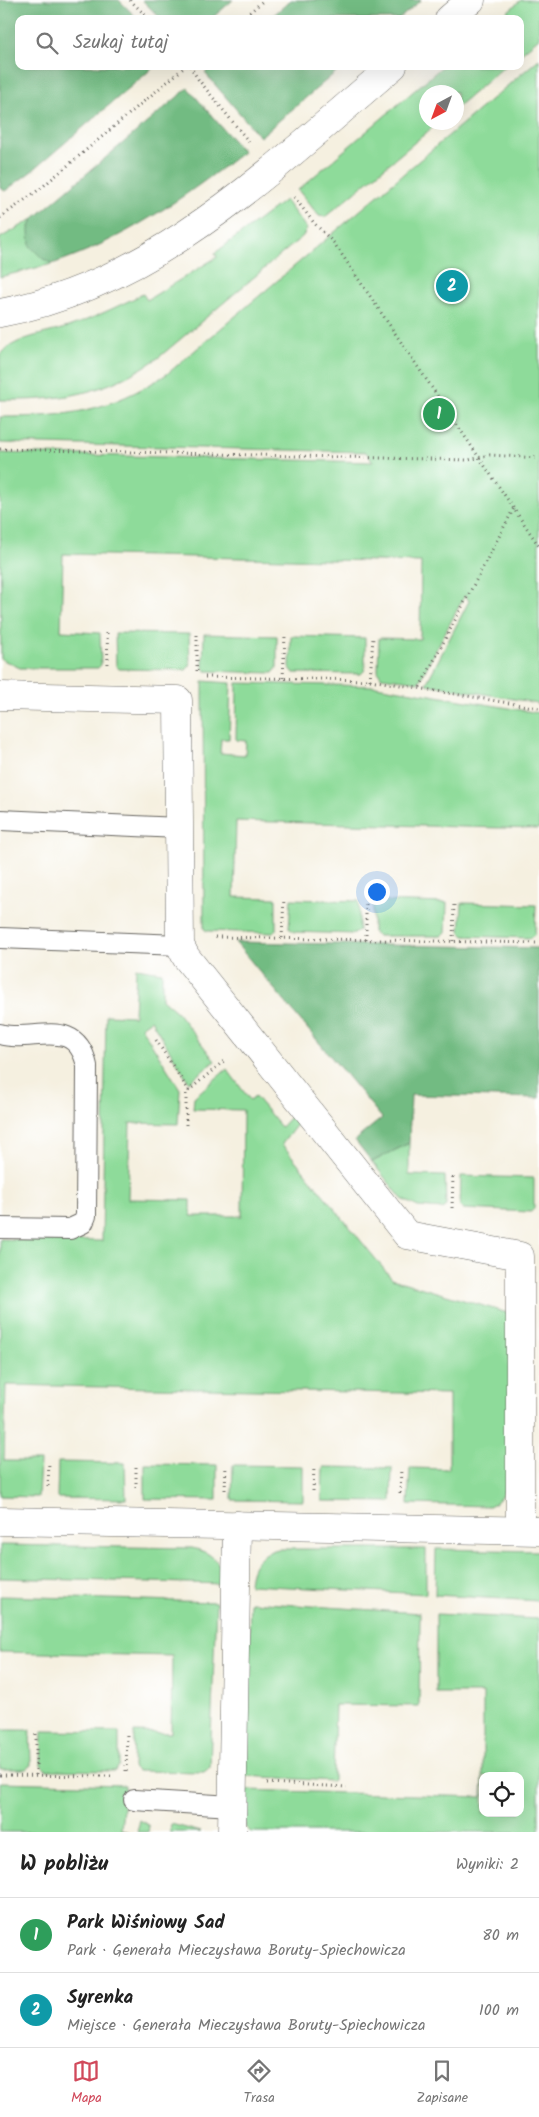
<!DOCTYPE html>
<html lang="pl">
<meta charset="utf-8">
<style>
:root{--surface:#fff;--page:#f2f2f2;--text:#222;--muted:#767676;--line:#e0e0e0;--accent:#d1495b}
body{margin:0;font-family:Kalam,sans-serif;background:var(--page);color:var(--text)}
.controls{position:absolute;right:15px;bottom:15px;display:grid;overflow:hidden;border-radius:10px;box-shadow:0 5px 20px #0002}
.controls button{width:45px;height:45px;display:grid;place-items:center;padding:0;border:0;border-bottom:1px solid var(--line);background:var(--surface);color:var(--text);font:25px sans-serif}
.compass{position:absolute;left:419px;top:85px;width:45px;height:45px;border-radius:50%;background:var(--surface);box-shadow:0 5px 20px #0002;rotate:221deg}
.you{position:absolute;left:376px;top:891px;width:18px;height:18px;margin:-12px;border:4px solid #fff;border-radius:50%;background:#1a73e8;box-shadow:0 0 0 8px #1a73e833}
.badge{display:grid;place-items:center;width:32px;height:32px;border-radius:50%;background:var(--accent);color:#fff;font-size:16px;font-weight:700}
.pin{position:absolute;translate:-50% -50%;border:2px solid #fff;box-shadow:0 1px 5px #0006}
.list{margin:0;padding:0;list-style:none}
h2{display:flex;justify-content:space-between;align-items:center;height:65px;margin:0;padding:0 20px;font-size:21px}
h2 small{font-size:16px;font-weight:400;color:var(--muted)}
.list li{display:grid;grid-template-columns:32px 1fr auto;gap:15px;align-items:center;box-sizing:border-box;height:75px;padding:0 20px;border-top:1px solid var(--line)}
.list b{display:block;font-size:19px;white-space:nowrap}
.list p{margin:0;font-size:16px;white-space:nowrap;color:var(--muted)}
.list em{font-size:16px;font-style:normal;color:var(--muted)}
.icon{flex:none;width:28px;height:28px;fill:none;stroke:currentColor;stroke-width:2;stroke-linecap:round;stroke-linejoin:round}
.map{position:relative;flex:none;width:539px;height:1832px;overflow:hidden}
.search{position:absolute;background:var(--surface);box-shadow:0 5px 20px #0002;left:15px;right:15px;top:15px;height:55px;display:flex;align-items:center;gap:12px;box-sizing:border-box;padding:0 18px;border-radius:10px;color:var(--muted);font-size:19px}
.sheet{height:215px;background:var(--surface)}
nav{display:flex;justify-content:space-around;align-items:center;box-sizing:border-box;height:70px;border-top:1px solid var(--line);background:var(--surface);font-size:14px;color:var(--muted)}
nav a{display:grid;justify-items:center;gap:2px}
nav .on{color:var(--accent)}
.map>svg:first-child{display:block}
.green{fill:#8edb9a;stroke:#557c5b}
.forest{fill:#72bb82;stroke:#476c4f}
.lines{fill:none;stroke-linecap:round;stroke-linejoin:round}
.service-casing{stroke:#686661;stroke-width:22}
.minor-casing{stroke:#686661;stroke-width:29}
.path{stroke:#686661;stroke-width:3;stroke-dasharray:1 4;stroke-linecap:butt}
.service{stroke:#fff;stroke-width:20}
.minor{stroke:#fff;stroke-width:28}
</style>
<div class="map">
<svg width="539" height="1832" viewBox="0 0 539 1832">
<rect width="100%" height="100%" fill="#fff"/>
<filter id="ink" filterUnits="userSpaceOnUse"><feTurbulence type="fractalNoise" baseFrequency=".02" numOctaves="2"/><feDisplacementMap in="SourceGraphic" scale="10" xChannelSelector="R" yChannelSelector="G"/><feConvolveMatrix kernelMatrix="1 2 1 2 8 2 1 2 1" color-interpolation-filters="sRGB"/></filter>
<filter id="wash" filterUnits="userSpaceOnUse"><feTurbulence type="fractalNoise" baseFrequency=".0096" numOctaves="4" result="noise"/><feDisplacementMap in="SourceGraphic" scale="20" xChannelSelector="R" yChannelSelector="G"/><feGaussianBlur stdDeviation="1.12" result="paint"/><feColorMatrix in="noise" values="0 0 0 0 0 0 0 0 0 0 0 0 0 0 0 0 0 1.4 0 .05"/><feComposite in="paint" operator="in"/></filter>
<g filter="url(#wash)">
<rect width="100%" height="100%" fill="#f5f0e0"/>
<g class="green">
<path d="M521 0H539V38L520 54V19H499Z"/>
<path d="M539 59V707L537 703 426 684 469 601 465 595 419 682 381 677 378 671 379 638 420 639 421 562 63 554 61 631 100 633 101 665 98 668H20L1 659 0 453 373 462 366 452 0 443V417C68 417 108 412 167 374Z"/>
<path d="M443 66H505L457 107 456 92H426V122L438 123 325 217 319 216 298 190Z"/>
<path d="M285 200 307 229 303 236 158 358C105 394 62 401 0 400V354C19 336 44 335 68 327 94 318 118 306 143 294L147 300 217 257 215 253Z"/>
<path d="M33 219 29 230 42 258 52 264 0 277V238Z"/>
<path d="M115 633 189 634 190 666 186 670 119 669 116 666Z"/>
<path d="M204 634 277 636V668L273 673 206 671 203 667Z"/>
<path d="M291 636 365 638V670L361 674 294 673 290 668Z"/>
<path d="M203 681 231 683 229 739H221L220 753 245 755 246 741 236 740 237 683 376 686 539 713V829L236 821 234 897 276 898V930L273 933 207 931 204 929Z"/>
<path d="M291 899 359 901V931L354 934 294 932 289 928Z"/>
<path d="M373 901 447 903 446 932 442 936H378L373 932Z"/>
<path d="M462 903 536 905 535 934 531 938 464 936 460 932Z"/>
<path d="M136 968 162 972V999L177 1012 215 1061 189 1082 151 1020 141 1027 180 1089 178 1124 130 1123 128 1199 191 1200V1216H242L243 1110 193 1109 194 1097 227 1069 250 1100 255 1096 281 1127 292 1115 298 1123 282 1144 392 1279 511 1314 508 1475C505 1488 504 1500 489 1506L408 1504 410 1468 449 1469V1394L6 1385 4 1461H40L38 1497 0 1496V1239L102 1241 106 1015 134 1016Z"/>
<path d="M409 1143V1175L445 1176 446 1206 442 1209 418 1207 402 1199 372 1162Z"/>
<path d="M461 1176 534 1178V1209L531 1212 463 1209 460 1206Z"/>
<path d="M58 1462 125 1463 126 1499 57 1498Z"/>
<path d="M145 1464 217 1465V1500L145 1499Z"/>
<path d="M233 1465 303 1466V1501L232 1500Z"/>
<path d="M323 1467 392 1468 391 1502 322 1501Z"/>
<path d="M0 1545 192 1548C212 1552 224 1564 224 1584L0 1578Z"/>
<path d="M278 1549H426V1594L249 1585C250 1566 258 1554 278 1549Z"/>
<path d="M436 1549 539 1551V1601L435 1595Z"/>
<path d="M0 1596 216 1602 210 1767 204 1772 137 1771 133 1767 134 1732 171 1733 172 1656 0 1652Z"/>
<path d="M250 1602 420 1613 419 1706 335 1705 333 1781 245 1776Z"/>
<path d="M436 1614 539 1619V1832H251L245 1827 247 1790 482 1797 483 1777V1813H520V1776H483V1693H436Z"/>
<path d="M0 1730H30L31 1765 26 1769H0Z"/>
<path d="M42 1731 119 1732V1766L115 1771 46 1770 41 1765Z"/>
<path d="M0 1782 125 1785 121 1830 129 1832H0Z"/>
<path d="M140 1820 149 1826 148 1832H137Z"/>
<path d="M171 1824 201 1832H170Z"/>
</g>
<g class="forest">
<path d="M0 0H119L138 19H19V66H155L32 171 5 191 0 188Z"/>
<path d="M142 0H233L211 19H161Z"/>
<path d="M291 0H421L399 19H269Z"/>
<path d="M213 66H343L260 137 205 73Z"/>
<path d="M188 88 243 152C182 199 126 239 52 264L42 258 30 246 29 230 33 219Z"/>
<path d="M235 942 539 948V1098L411 1095 409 1143 372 1162 355 1140 382 1118Z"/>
</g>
</g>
<g filter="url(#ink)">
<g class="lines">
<defs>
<g id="service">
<path d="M0 820 179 828"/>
<path d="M0 938 180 945"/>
<path d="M0 1034C32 1044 76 1014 87 1066L86 1216 83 1223 70 1229 0 1228"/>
<path d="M134 1800 232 1806"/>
</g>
<g id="minor">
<path d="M449 19 471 0"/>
<path d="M0 313C158 284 275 166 393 66"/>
<path d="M0 696 178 700 180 945 186 957 407 1235 520 1256V1530"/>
<path d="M0 1521 539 1531"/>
<path d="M232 1832 237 1525"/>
</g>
</defs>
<use href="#service" class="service-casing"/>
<use href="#minor" class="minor-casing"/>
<g class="path">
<path d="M130 0 149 19"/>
<path d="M242 19 264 0"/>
<path d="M190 66 198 79 249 142"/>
<path d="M294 197 314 223 334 243 539 546"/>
<path d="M0 218 41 188 186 66"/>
<path d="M0 449 469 460 490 455 539 458"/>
<path d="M107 633 108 665"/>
<path d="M197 635V671"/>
<path d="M205 677 370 680 539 708"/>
<path d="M283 678 285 636"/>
<path d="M370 680 373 638"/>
<path d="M420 687 514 508"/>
<path d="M215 937 539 943"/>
<path d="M282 938 284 898"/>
<path d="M366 940V901"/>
<path d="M453 941 454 903"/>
<path d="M156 1040 189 1091"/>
<path d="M186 1125V1093L225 1060"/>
<path d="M452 1208 453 1177"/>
<path d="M48 1486 49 1462"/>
<path d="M136 1488V1463"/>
<path d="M225 1490 226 1465"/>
<path d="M313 1491 314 1467"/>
<path d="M400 1493 401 1468"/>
<path d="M126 1771 127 1732"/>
<path d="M0 1775 112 1776"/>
<path d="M36 1775V1730"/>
<path d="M267 1783 347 1787"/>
</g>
<use href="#service" class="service"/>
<use href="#minor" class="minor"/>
</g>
</g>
</svg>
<div class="controls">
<button><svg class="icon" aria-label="locate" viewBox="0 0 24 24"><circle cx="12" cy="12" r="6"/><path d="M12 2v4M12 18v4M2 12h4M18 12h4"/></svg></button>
</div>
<svg class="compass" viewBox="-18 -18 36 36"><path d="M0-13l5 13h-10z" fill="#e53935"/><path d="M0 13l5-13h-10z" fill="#767676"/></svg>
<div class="you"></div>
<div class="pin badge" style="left:439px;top:414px;background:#2e9e5b">1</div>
<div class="pin badge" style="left:452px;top:286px;background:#0f9aa8">2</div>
<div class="search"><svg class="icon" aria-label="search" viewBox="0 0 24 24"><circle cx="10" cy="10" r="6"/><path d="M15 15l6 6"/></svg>Szukaj tutaj</div>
</div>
<section class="sheet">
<h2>W pobliżu<small>Wyniki: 2</small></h2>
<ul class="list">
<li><span class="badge" style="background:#2e9e5b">1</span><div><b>Park Wiśniowy Sad</b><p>Park · Generała Mieczysława Boruty-Spiechowicza</p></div><em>80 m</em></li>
<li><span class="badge" style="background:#0f9aa8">2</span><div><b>Syrenka</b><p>Miejsce · Generała Mieczysława Boruty-Spiechowicza</p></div><em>100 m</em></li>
</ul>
</section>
<nav>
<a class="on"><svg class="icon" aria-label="map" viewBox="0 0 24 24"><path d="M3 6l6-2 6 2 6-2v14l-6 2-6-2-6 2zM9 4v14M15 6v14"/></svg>Mapa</a>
<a><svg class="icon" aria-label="directions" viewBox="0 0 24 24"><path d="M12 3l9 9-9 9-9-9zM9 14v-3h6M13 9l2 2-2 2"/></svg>Trasa</a>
<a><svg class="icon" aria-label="saved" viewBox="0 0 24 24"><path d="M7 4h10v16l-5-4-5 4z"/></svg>Zapisane</a>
</nav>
